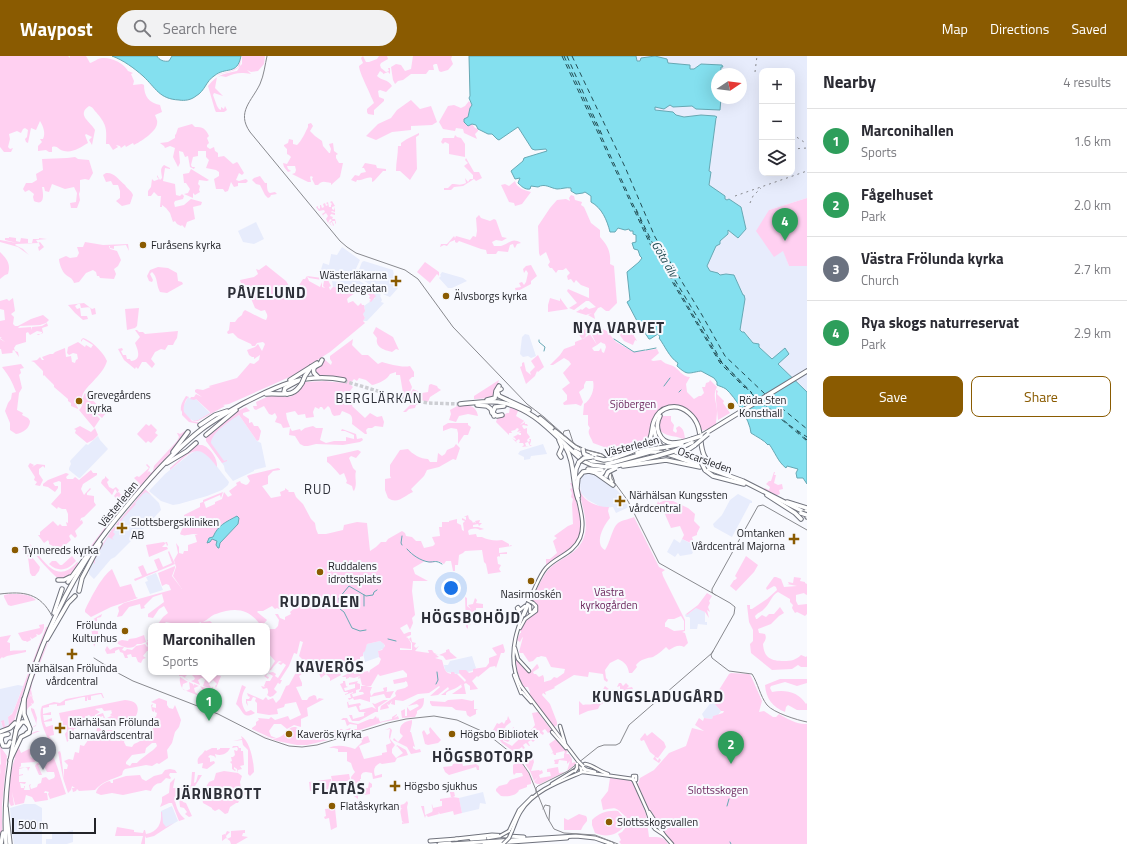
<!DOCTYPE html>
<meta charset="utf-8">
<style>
:root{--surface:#fff;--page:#f2f2f3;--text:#2b2b33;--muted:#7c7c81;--line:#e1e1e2;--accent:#8a5b01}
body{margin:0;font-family:"Titillium Web",sans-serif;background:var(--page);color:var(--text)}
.controls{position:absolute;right:12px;top:12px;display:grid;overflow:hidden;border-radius:8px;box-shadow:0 4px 16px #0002}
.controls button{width:36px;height:36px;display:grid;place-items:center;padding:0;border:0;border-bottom:1px solid var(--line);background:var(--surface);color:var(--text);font:20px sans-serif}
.compass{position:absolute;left:711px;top:12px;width:36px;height:36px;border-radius:50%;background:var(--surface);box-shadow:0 4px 16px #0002;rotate:77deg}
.scale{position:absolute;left:12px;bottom:10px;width:84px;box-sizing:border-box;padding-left:4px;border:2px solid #232429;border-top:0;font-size:11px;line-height:14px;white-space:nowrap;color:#232429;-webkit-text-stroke:3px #f8f9fe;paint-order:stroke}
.you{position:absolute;left:451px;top:532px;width:14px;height:14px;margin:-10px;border:3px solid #fff;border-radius:50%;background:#1a73e8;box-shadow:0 0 0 6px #1a73e833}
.badge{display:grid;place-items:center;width:26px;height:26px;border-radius:50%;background:var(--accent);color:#fff;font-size:13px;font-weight:700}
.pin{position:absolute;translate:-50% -33px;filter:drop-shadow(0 1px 2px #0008)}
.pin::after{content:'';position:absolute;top:21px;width:14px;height:12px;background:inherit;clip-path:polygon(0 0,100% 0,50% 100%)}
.popup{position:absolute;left:148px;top:567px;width:122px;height:52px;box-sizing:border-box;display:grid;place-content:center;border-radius:8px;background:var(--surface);filter:drop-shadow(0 1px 3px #0005);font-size:13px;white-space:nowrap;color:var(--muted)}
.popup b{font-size:15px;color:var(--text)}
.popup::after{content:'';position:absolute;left:50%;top:100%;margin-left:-8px;border:8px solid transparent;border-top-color:var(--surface)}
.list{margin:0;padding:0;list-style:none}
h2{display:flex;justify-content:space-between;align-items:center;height:52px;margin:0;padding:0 16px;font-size:17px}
h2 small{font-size:13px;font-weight:400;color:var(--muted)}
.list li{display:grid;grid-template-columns:26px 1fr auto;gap:12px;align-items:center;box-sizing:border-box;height:64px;padding:0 16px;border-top:1px solid var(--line)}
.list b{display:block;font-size:15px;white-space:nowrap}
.list p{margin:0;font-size:13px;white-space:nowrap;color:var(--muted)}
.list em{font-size:13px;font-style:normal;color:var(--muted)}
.actions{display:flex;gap:8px;padding:12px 16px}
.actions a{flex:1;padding:9px 0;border:1px solid var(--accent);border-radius:8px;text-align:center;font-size:14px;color:var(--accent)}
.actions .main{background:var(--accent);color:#fff}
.icon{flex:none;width:22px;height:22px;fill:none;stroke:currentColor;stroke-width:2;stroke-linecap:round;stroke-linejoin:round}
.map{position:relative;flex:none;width:807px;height:788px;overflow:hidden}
header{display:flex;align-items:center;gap:24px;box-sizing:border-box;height:56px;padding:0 20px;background:var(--accent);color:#fff}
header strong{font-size:19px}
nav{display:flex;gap:22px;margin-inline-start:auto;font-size:14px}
.search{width:280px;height:36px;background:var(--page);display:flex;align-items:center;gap:10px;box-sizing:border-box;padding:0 14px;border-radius:22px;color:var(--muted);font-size:15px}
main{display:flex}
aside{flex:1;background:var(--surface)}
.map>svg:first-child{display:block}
.built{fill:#e7ecfc;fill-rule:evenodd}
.green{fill:#ffd0f1;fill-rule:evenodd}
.water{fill:#84e0ef;stroke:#67a8b4}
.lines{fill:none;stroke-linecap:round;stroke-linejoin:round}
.stream{stroke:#67a8b4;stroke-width:1}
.ferry{stroke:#234d54;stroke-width:1;stroke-dasharray:5 4;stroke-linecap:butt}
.trunk-tunnel{stroke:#cdced3;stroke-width:3.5;stroke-dasharray:3.5 2;stroke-linecap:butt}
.secondary-casing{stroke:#70737d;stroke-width:4.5}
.primary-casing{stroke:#70737d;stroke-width:5}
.trunk-casing{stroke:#70737d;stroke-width:5.5}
.secondary{stroke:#fff;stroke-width:2.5}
.primary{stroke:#fff;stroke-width:3}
.trunk{stroke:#fff;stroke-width:3.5}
.tram{stroke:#88898e;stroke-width:1}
.rail{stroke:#88898e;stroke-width:1;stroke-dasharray:2 4;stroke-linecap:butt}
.secondary-bridge-casing{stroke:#70737d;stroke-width:4.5;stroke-linecap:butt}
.trunk-bridge-casing{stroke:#70737d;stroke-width:5.5;stroke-linecap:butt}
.secondary-bridge{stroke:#fff;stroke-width:2.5}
.trunk-bridge{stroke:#fff;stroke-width:3.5}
.poi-dot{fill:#8a5b01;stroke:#f8f9fe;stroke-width:1.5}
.labels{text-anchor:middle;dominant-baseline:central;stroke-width:4;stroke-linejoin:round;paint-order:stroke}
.poi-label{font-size:11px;fill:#232429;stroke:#f8f9fe;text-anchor:start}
.park-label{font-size:11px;fill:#6b265c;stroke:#f8f9fe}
.street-label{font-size:11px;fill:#232429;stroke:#f8f9fe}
.water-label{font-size:12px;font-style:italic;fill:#234d54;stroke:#f8f9fe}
.quarter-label{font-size:13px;letter-spacing:1px;fill:#2d2f38;stroke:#f8f9fe}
.district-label{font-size:15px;font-weight:bold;letter-spacing:1px;fill:#2d2f38;stroke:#f8f9fe}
</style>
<header>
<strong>Waypost</strong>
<div class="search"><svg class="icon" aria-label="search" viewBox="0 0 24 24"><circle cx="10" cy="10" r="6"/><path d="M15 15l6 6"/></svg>Search here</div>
<nav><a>Map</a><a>Directions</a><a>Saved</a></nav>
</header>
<main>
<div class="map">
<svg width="807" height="788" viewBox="0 0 807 788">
<rect width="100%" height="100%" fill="#f8f9fe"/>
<g class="built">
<path d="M636 0H807V142L769 154 789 210H807V336L778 308 789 298 785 292 772 303 759 290V288L753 287 746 277 740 274 745 243 744 239H743L734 219 726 218 720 219 718 217 710 215 708 211V207L716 190 720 188V185L724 182 728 175 738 182 746 173 741 151 729 143 727 144 725 143V140L709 130 711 115H709L716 62 715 60 701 59 684 61 676 59 673 56 655 54V51L670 49 673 51 692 50 696 53 719 54 721 42H741V18H721V11L715 8H701L694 13H690V9L667 7V3L659 1H644L641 2V5H637ZM762 15H792V117H762Z"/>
<path d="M256 166 264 183 254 188 243 186 238 175Z"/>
<path d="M342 191 360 204 354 217 350 220 338 223 326 222V219L324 218 322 221 319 220 323 207 329 209 331 199V198L337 199Z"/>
<path d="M364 205 393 214 394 219 399 222 400 226 397 230 398 232 390 241 385 239 366 226 354 220 358 216 362 206Z"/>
<path d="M442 216 463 222 467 225 452 232H448L439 222 441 220 440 219Z"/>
<path d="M347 222H351L358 224 366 229 357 231 349 230 343 232 333 231 332 225 339 226Z"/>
<path d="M375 235 381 239 380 240 382 244 381 246 384 247 367 265H363L365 262 363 258 365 253 364 250 375 242 373 237Z"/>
<path d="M525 278 529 279 536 300 531 302 528 300 523 301 520 298 522 281Z"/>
<path d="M188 341 191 343H196L210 357 198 364 194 365 190 363 183 356 184 349Z"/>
<path d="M239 359 257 385 261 387 266 411 254 414V415L233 425 225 415 224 410 211 391 206 381 221 367 222 368 232 361 233 362Z"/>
<path d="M98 380 100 384 108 393 80 422H79L69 414V412L71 408 70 405 86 388 88 389Z"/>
<path d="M543 388 547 398 531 400 530 403 524 404V401L518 398 520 395Z"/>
<path d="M197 394H200L208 399 229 426 228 429 222 434 207 440 179 448 173 449 161 445 149 435 165 418 190 398Z"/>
<path d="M587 416 605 425 618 435 629 451 616 457 613 451 603 452 588 444 581 437 580 429V420L582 418Z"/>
<path d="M145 433 159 447 161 454 149 467 115 501 111 503 94 523 89 518V511L92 508 91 506 111 475Z"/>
<path d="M738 438 752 445V447H750L747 453 732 481 714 471 713 468 722 459 730 444Z"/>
<path d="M674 483 680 487 682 483 696 490 692 498 680 500 678 497 675 501 667 496Z"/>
<path d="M156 517 163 534 150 538 145 526 148 525 146 521Z"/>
<path d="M697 551 705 556V566H707V569L698 568 697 573H690V562L689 561H686L685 559 686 558 687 559Z"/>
<path d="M380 585 384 588 385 592 378 595 379 601 365 606 363 597 367 588Z"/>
<path d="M472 600 476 612 472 615 457 618 447 616 445 614 444 609H448L450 605Z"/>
<path d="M18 629 23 630 13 656 8 661 9 669 5 670 4 664 1 666 3 672 0 674V633Z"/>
<path d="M712 645 721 655 718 659 713 660 712 663 704 662 702 658Z"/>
<path d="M483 736 486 748 480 747 479 753 462 757 459 742Z"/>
<path d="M24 748H35L42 752V788H14L12 775 10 752Z"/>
<path d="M172 750 178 765 166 772 161 767V755Z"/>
<path d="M73 774V786L67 788H46V783H52V778L63 777Z"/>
</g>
<g class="green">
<path d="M0 0H68L70 2V0H86L90 7C94 6 98 2 102 2 111 1 124 7 128 15L133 17 131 18 134 25 133 29 142 28 144 29C144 40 149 47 160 49L162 56 155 59C156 62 158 65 157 68 156 76 140 86 134 89L133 87 126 91 125 89 121 92 120 90 116 89 118 91 113 94 109 88H106C107 71 106 68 96 56 93 53 93 51 89 50 76 59 91 66 95 74L92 89 89 84 92 81 86 78 85 79 88 87C81 91 73 97 64 95 58 94 58 89 52 91V96H49L46 94 38 95V90L42 86 40 83H43C46 77 43 70 40 65L36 74 31 72 28 87 26 86 25 83 27 81 28 74 25 72 23 73 21 77 17 75 9 78 10 83 8 91 10 93 13 92 11 96H4L0 91Z"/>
<path d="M241 0 240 10 242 8V0H265L264 8 258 15 251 16 247 14 251 18C240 16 235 17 226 21L221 20 217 21 215 32 223 40 214 37 213 39 217 50 219 53 221 54V51L224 53 225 50 227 54 224 56H216L215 54 208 30C218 18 223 18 237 15L240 10C233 18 221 15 214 22L219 18 231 15 238 11Z"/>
<path d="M363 0 366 6H369L377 3 379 0H387L388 3 381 7 380 9 381 12 386 16 389 15 388 12H390V18L388 16 383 18V17L380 15 377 20C382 25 388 23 392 30L386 36 380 34 378 35 379 41 384 43V45L374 54V59L368 58 367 56V53L374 47C371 39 359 16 359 10L363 7 361 2Z"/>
<path d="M413 0H452L451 3 453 8 448 14 441 16 439 15 437 8H435L433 9 434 14H429L426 18H411L403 24 398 25 395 28 393 24 391 11 396 8 401 9 405 15 411 13Z"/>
<path d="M411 44 420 53 431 50 437 66 432 69 411 70V74L392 76 376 84 366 80 378 68 391 62 397 54Z"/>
<path d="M469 45 472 49 470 52 468 61 464 66 468 70 472 68 475 72 478 73V75L475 78 477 83 464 77 463 73 456 72 455 75 443 73 439 66 448 50 454 49 461 52 465 50Z"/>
<path d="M311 67 313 70 310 75 315 80 322 85 323 90 329 97H330L331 93 329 88 333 87 334 95 338 98 336 99V102L339 107H343L340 121 331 129V127C325 126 322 124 318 129H315L312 123 313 121 311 120 310 121 311 126H308L292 118 295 117 296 114 295 110H287L288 113 291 115 288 116 284 111 283 107 287 108 291 101 289 99 287 98V93L284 90V89L288 87 289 83 293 84V88L297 89C301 86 306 75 308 71V68Z"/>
<path d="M192 68 195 71C203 71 205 72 209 80L207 82 209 87 207 89V91L210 93 214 91 215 95 218 97V101L224 100 233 108 237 106 238 107 244 117 242 119 239 117 236 124 239 125 246 123 248 125 246 127H238V130L234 131 231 126 228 135 225 136 223 133H216L214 123 219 120V116L216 114 206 112 209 104 206 101V95H198V100L193 101 191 109 192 111H195L194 113 190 111 188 100 185 101 183 96 179 95 180 107 178 111 173 101 175 92 170 90 165 92 164 90 160 87 168 86 175 82V79L176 78 178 72Z"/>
<path d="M419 77V79L416 81 417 113 410 124 400 115H396C396 106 398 99 398 90H401V87L407 83Z"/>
<path d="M455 79 457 81 461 82 465 88V101L449 98V88L445 86 443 88 441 86 443 82H454Z"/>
<path d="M75 101 78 103 89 104 93 117 89 124 85 123 80 124V135L79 138 80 144 77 152H71L70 147 76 146 77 137 74 131 65 133 52 128 49 136 45 135 44 131H42C43 136 46 151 34 145L33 141 34 138 29 134 25 136 23 133 26 127H32L37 124 36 118 43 114 42 103 67 102Z"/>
<path d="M466 102 474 116H479L482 122 476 125 474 123 463 130 454 131 451 134H444V132H448L452 128C457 128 460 130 466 127L465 122 468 126 470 123H473V119L464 110 468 107 465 104Z"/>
<path d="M365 107 376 109 377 112 386 113V115H383L374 125 372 126V122C367 120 363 125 357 124L356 126 351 124 355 119 359 120 361 117 366 116 364 112H362Z"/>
<path d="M164 109 170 112V113L165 112 163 125 175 128 176 139 180 140 182 138 184 140 183 143 175 145 174 147 175 151 184 149 191 143 202 146 201 149 193 151 195 163 187 166 185 172 182 169 181 170 177 168 175 165 173 166 170 157 166 152 162 149V151H160L161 140H158L154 136 151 140H148V135L151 131 152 123 154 125 157 124 159 123 157 121V119L160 124 162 122C162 117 159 113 164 109Z"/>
<path d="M191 113 209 124 207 125 199 124 198 128 200 130 199 134 200 136 195 139 193 137V142L184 138 188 137 190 133 186 127H184L183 118 189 117Z"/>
<path d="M106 117C114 116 119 124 125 129 128 134 131 134 133 139L130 148 122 150 116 145 120 142V135L118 129H113L111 125 106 126 103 119Z"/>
<path d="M260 120 265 127H267C267 131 267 136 270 137L275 136 277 138 271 139 270 141 268 142 265 139 260 129 256 128 252 124 254 122Z"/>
<path d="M515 125C517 132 524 134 531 136L522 148 515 150 514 147 509 146 501 129 505 128 509 130Z"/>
<path d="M571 139 574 140 575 144 582 146 581 149 584 151 591 167 600 174V181C608 190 611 196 610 208L614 210 617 247 609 255H606L601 251 598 252 594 258 595 263 588 259 592 257 586 259 576 256 581 253 582 254 586 251 589 253 596 251 589 245H586L574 254 569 252 577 247 567 235 568 233 589 242V232L581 229 576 224 574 227 571 223 568 224 567 220 570 217 566 212 563 214H558L556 217 552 212H550L548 209 550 206 546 196 540 200 539 197 538 170 550 152 557 144 566 143 570 145 569 142Z"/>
<path d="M807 142V210H789L783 195 774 201 756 175 769 154Z"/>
<path d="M332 145 335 150 332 151V153L334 154 335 151V156L332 155 331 156 335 157V159L331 158 330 160 333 161 332 163H335L336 167 335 168V165H332L334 169 333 170 332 166 330 167 332 170 329 167 332 164 330 163 328 167 326 163 328 160 326 157 323 159 324 161 322 158 325 156 324 154 319 155 316 151 318 150V152L320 153V149H321L322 152 324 151 323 148 325 147 326 150 328 149 326 147 328 146 329 151H331V149L332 148 330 146Z"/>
<path d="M479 159 481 162 490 165 494 163 496 164 502 181 507 182 502 185 496 184 492 186 494 190C495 190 500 190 501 190 509 188 512 181 521 187L517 188 515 192 514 191 513 188 510 189 508 196 498 195 496 198H487L486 194 481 193 459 185 457 187 455 186V184L450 186 447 190 444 189 440 191 441 188H447L454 180 455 182 456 180 470 184 473 180 476 181 477 175 476 162Z"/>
<path d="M9 181 16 182V185L20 186 21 182 28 183V187H32L33 183H39V182L47 183 36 184 38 187 40 186 44 191 39 195 38 191 40 190 39 187 16 188 15 189 23 193 29 199 18 191 0 186V184L17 187 5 184V182H9Z"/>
<path d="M85 186 103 189 128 188 129 195 126 189 114 190V193L110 192V190H109L110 193 117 195 121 204 118 210 114 213 116 218 114 223 100 222 99 220H97L96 216 93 214 86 217 79 226 74 227C72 221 69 222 65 218 62 215 59 207 59 203L66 200 70 202 77 201 79 197 77 191H83Z"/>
<path d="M0 196C7 203 11 208 8 218L5 219 0 223Z"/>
<path d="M425 206 439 216V220L437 218 430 227 417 216Z"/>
<path d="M266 209 286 225 289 230 291 240 293 239 303 223H305L307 220 322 222V224L309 222 307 220 309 225 320 231 322 226V231L325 232 323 230 324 225 328 224 331 230 329 231 330 234 333 231 343 232 353 228 355 231 367 229 375 235 373 237 376 240 371 246 369 245 371 244 369 242 370 240C362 232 354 237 347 243L348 247 353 245 358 250 361 247 362 249H364L365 255 363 258 365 262 363 265 365 267 330 296 294 319 229 348 223 349 225 350 198 365 191 366H198L199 368 189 366 182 359V354L181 356C180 349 183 345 186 340L189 341C185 343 183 351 184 356L192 365 198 364 210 357V356L196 343 194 344 190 343 191 341H194L196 338 202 341 195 336V334L197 333 203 334 213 330 210 331 209 330 237 322 250 307 254 308 259 304 260 299 254 303V301H252L249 299 247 294 255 291 258 288 262 295 265 288 263 286 257 287 255 290H252L251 288 238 282 233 277 228 278 227 276 229 274 230 266H235L238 262 242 259 243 256 245 254C252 257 259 262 266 264 269 259 266 257 265 254L261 255 255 252 250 240 245 241 240 224 254 221 258 218 256 213 259 214Z"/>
<path d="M531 209 537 220 531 225V228L516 236 515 232 521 231 519 227 522 226 524 229 526 226 528 217 526 214 524 217 523 213 526 210Z"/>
<path d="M158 211 168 212 177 217 178 225 182 226 183 228 167 237 160 236C156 229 158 221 152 216L150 218 153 224 152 226 149 225 147 220 150 214Z"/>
<path d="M13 242 15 255 11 258 14 261 13 268 15 270H18L31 263 43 259 49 264 46 267 40 269 20 270 18 272 31 271 32 274V271L42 270 47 267 48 270 42 272 43 277 38 279 37 278H42V276L37 275 30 279 28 276 26 277V286L16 289 14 292 15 295 18 296 19 301 14 294 12 295 13 296 12 297 2 298 1 293H0V283L5 286 0 282 2 281H0V265L5 264 4 254 0 253V245L7 243 9 245Z"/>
<path d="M550 242 560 245V242L568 253 548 256V249Z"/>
<path d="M84 247 92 253 95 252 96 258 92 259 90 251 81 252 80 248H78L75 250 77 253 80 252 81 260H87L88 263 83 264 75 257 68 249Z"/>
<path d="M139 252 137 270 135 272 127 274 125 253Z"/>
<path d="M376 271 393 281 399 294 396 293 392 296C385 294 375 292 377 282L373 277Z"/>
<path d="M587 272 590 276 585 280 586 281 590 278 597 289 592 292 594 295H599L601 292 602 296 604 297 606 291 605 288 602 287 601 286 597 289 591 277 600 272 607 275 616 286 634 296 657 293 659 297 651 304 653 305 661 304C665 308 668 308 673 310 679 313 682 321 690 321L686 328 687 336 694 343 699 340H701L704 337 702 331H705L706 327 709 326 710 324 717 331C712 339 717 347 717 355 717 359 716 364 716 369L708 373 701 375 697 363 689 355 684 351 673 349 668 350 660 354 649 382 643 389 616 399 609 397 604 391 593 387C592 382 586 377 590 372L588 369V359H583L584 348C591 344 595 333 593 325H586L584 329V332L579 336 583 346 581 350 576 348 564 349 563 347 567 344V339L562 333 570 327 563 317 571 308 569 305 564 302 553 309H550L560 299 564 293 575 289V286L585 282 586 281 582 283 578 277Z"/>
<path d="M627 272 633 275 634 280 637 285 635 284 633 289 624 285 619 278Z"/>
<path d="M135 274H137L139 276H143L145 278 178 275 177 282 175 285 173 289H168L165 294 161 293 155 296 151 303 155 308 152 312 146 306H142L138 313 136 311 135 313 124 304 118 293 122 292 123 294 121 295 123 299H126L127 303H130L131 305C142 304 138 294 135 287L140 281Z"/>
<path d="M83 282C91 284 104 297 107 305 103 320 82 332 82 342L75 344 74 346 78 352V353L71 350V347L68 345V343L54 331V329L44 319 43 320V315L34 306 31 305 37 304 40 301 42 304H44L42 301 50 298H53L55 296 65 292 66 301 71 300 72 306 75 307 76 304 78 303 77 298 73 297 69 299 67 297 68 291 78 286 85 291 86 289 91 292 93 289 83 283 81 286V284Z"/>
<path d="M353 283 352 289 362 299H368L378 308 382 306C390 308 402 312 410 310L414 316V321H412L409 324 412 331 411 334 402 349 400 340 403 337 400 319H396V316L390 318C388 323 378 328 372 329L366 324 359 322 357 325 354 323 350 328 353 331 350 335 352 337 350 340 355 343 352 350 365 362 370 357 377 361 382 360 384 366 383 371 375 370 372 372H368L366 374 367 378H365L352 368C353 358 351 359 342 355L340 359 334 360 332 358 330 352 328 350 324 354 322 351H320L319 353 315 351 313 356 314 361 306 362 305 358 298 359 295 355 286 357 287 363 290 371 283 372 281 368 275 366 277 361 275 357 272 359 269 358 264 350 256 354 254 353 253 350H257L256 346 271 339 288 341 292 340 298 336 304 326 325 325 344 327V322L319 319 314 315 324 303 331 309 332 306 330 303V300Z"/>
<path d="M538 299 544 311 538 316 537 315 535 320 526 328 520 311 522 310V307L524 306 526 315 531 319 530 316 535 311 531 305Z"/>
<path d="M21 308 24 312 20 313 21 317 19 319 22 332 19 337 17 354 23 357 22 359 28 362 30 365C30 372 23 377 16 378L10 374V367L5 355 8 347 11 343 12 337 16 336C12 325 9 320 2 311Z"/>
<path d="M499 324 494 340 492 342 474 343V340Z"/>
<path d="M431 328 437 330 438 332 441 334 430 341 428 346 420 344 419 349H416L415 352 409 353 406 356H403L411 348 407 344 413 333 422 337 428 336 429 329Z"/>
<path d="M716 334 718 335 717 338 724 345 723 347 730 357 718 364 716 344Z"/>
<path d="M85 337 106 357 102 362 89 351 91 354 90 356 92 355 100 363 94 372 79 354C85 349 81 342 85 337Z"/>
<path d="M459 349C469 349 476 349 478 360L468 358 459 360 456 366 449 364 451 358 450 354Z"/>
<path d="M246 351 250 355 243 357V359L249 363V367L252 366 254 370H258L261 375 259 384 257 385 239 359C231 364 211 377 211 387L224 405 227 404V405L222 407 206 385V382L221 367 222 368 238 355Z"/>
<path d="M510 351 522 355 531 360 518 355 516 360 526 366 524 365 520 369 525 366V368H527L528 370 523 369 522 370 524 373 527 372V377L530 381 527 384 528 386 530 385 529 383H531V385L530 388V389H532L530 390 528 386 525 387 526 390H529L522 391 524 389 523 387H519L520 385 519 383 516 385 517 387 512 382 515 384H516L515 382 513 381 517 379 518 378 519 379H521V377H519L521 375 517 376 519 373 517 372 515 374 511 375 512 377H509V379L496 366 497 363 507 357H509Z"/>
<path d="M663 360H671V365L674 369 673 375 676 377 677 375 676 372 679 370C684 373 684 377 685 382L683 383C674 379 664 381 658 372L661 361Z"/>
<path d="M448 367H468V369L471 371 468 379H464L458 388V377L457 373 451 372 443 375V370Z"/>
<path d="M146 368 149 370 151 368 157 374 155 377 158 379 151 387 148 385 146 387 137 378Z"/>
<path d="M80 370 91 376 95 372 98 379 93 384 87 387 75 377 76 374 74 373Z"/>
<path d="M313 370 316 372H323L320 384 326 387 334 385H346V381L354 383V379L345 375H341L342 373 356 378 357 383 362 382 363 384 360 386 343 389 316 388 308 390H304L300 388 295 380 289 379 290 372 292 375 300 373 301 375 305 372Z"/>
<path d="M185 375H187L176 391 142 430 134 422 137 420 139 421 149 412 146 409 147 408 150 411 147 417 149 415 151 417 153 415 154 410 177 385 179 381 177 377H178L180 378Z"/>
<path d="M456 388 460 392 456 404 453 403 439 411 427 414 424 420 411 433 413 436C405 439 398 449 388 442L385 434V423L391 422 390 420V409L400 394 408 393C412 398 421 403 428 403L430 406H437L438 397 442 400 445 398 447 394 454 391Z"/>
<path d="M196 389C196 389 202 389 202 389 210 391 218 403 217 411 196 383 191 397 170 414V412Z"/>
<path d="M358 394 361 396 356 402 351 400 349 402 353 412 356 415C354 422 358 427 354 435L353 434 352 430 346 427 347 425 344 417 340 419C338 417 330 407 327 406V401Z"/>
<path d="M30 407 34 409 32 411 37 408 45 409V412L43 410 39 413V418L43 424 40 430 35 429 37 426 34 424 35 421 28 410Z"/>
<path d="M278 412 280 413V414L273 415 268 420V428L262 430 271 442 281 440 280 436 285 434V432L289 435 288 436H294L296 441 303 448 311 463 315 467 316 473 318 478H326L343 474 344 469 357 466 367 467 370 495 376 491 381 486H386L388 483 402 475 405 477 406 480 412 481 416 485H421L424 492 433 490 435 488 432 481 440 480 439 471H442V466H449V465L457 463V467L461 469 462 474 464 475 463 467 465 465 462 464V462L466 464V461H464L468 459 469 463 472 465 473 467 474 466 476 467 475 465 480 464 479 467H482L479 470 478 468 473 469V471H478L484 473 480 474C476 472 471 472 468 475L469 479 476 478 477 481H482C487 484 496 485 502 484L509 488V490L511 489 512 490 499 492V497L507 496V498H500V501L499 500 497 501 498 508 501 509 499 513 501 516 488 518 486 508 484 506 482 494 465 495 463 497 459 499 458 509H455V515H453L451 505H446L444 508 438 505 431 507 425 505 413 512 415 518 428 525H413L412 535 415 559 412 562 413 567 410 574 407 568 400 572 404 578 409 576H411V579L406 581 408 582 411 587V593L400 592V594H412V587L409 583 411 581 412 586 416 587 414 590 416 592 419 590 415 595 429 597 428 594H432L434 597 439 599 446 596V594L449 593 450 596 457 602 446 604 443 600 435 598 439 601 435 602 442 604C444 610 444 617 451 618V616H454L455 618H457L465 626 466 624 459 617V614H466L469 617 473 616V613L486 611 489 607V602L497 599 492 592 503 588 505 595 504 597H501L496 612 495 610 490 611 478 621 477 620 472 625 478 633 470 634V630L466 627 464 628 466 638H452L462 631 461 629 463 628C459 629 460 630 456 632 452 634 449 634 446 637V639H441L449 633 448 631 438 639 430 640 440 631 439 630 429 637 418 638 403 645 395 644V649L391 648 392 645 389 649 387 648 389 652 380 654 381 650 396 640 395 637 397 634 405 632 408 630 407 626 405 625V626L394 628 393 624 407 621V618L403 614 380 620 378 618 371 630 366 631H372L370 636 371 640 374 637 384 635 383 632 387 631V635L386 636 394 635 390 642H386L384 638 370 641V646L360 643 354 644 353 642 349 644 348 642H351L350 638 353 637V636L345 639V638L348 637V636H344L340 628 343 627V625H345L346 630 348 631 344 632 345 635 355 632V628L349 629V627L358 625 357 627 360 628V633L356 634V637L352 638 353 641 364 638 363 636H359V635L361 633V630H366L362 629 360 621 359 623 358 622 360 620 354 622 349 621V622L346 623V621H342L343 620 353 615 354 618 368 615 369 617 370 614 379 608 381 603 379 601 378 595 382 594 385 590 384 588 380 585 367 588 365 595 363 597V600L360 601V603L347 608 339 612 341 619 330 625V622L326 618 321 622 317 613C311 611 305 616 299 620L302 627V630L296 631 302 644H307L309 641 314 639 316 640 317 644 319 642 324 643 307 652 308 660 301 663V671L294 669 287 673 281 668H274L269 675 271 680 276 682H271L252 673V672L256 669V666L259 664 258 662 269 663 271 661 275 664 288 660 290 664 301 659 296 646 285 648 284 651 277 653 278 658 269 659 257 657V647L255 645 256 642 253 641 251 645H247L248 650 246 647V643H249L250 641 248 640 247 637 263 644 266 641 268 644 273 642 276 647 280 643 286 630 289 629 299 611 302 603 299 600 303 586 300 585 297 598 294 597 289 610 280 624H282L280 628 278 627 279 625 274 633 277 636 273 640 270 641 267 639C269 636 268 634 267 632L263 633 261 630 265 631 264 630 266 625H270L273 620 268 617 266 620 269 621 268 623 264 620 268 617 273 616 276 618 275 620 278 622 286 609 283 607 281 609 278 607 282 606 279 605 274 610 271 614 267 615V614L270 613 275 605 268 597 267 573H275L278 570 279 564 275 558H278L280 562 285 564V561L291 558 290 556 297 550 293 552 290 547 279 553 277 552 275 553 272 550 263 555H258L257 556 267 564 262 570H261C249 552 235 551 216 558 211 559 208 564 203 566L210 565 212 567 209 568V570H200L201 566 191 570H172L171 567 166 566 162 570H151L155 567 158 568 163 561 168 557 164 550 159 553 153 562 148 561V558L164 546 162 538 153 541 144 550 145 552 141 553 140 548 129 551 122 560 117 561 119 555 118 551 124 547 171 534 169 529 166 528 162 530 158 517 175 510V512L172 520 182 533 173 520 176 511 174 504 178 497 176 487 179 491V497L183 498 184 495H188V489L197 486 195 479H198C191 476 186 482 180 478L182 473 189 465V460L184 461V459L200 451V447L203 446V444L223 436 221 442 220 439 204 446 206 452 215 448V446L222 443 224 436 228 441 232 439 229 435 237 429 236 427 240 425 241 427 246 429 248 428 250 425 247 420 249 419ZM234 461 239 462 238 467 220 487 219 492 216 489 217 485 212 482 210 485 211 482 213 481 215 477 222 468H224C227 464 231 465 234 461Z"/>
<path d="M91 414 93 417H97V419L83 428 81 433 84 439 90 432 91 433 87 437V439L94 440V446L96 449 84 461 81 462 80 465 82 464 83 467 75 475 77 480 75 482 71 478 69 480 71 484 62 492 64 494 63 497 64 498 66 496V498L61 499 53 490 49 488V486L48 484 44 487 38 479H40V476L53 465 58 470 60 468 62 470H67L66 466 68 467V458L66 453H62L58 451 57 453 51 448 61 437V426L59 425 53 427 55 430H58V432L55 436 48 431 43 430V428L48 424 66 417 69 418 66 421 67 423H73L75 421 79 424Z"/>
<path d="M774 416H775L774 419H776L774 427 778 429 782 428 783 433 779 434 780 438 775 440 764 433 765 432 769 434 770 431 766 428 769 425H771Z"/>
<path d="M105 420 109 424 107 426 109 431 113 433 116 431 119 434 117 437 119 436 120 438 125 441 138 427 142 430 131 440 87 497 84 499 109 466 107 464 117 452 119 446 114 440 117 436 116 434 115 433 112 439 101 427 102 424 105 422Z"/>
<path d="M580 420C580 425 579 432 581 437 585 446 600 452 609 451L608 455 610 462C603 470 594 488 605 494 610 487 612 472 618 467 622 464 630 463 634 461L659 511 665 514 662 516 663 520 685 564V575L682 576 685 577 688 587 684 591C679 588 674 591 669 594L666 591C663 594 657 599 653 601 647 602 641 603 636 609L637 611 632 617H629C628 610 625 606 618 603L610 607 605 614 606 622 608 624 607 626 604 624 603 618 589 616 588 621 574 619 554 631 555 632 545 636 546 639 543 637 542 639 550 648 557 666V669L554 671 529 638 530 636 528 631H524C519 623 516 613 516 603L530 616 537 608 538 609 539 612 533 616 534 618H536L539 621 543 619 544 622V626L551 624 554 621 557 622 564 617 565 613 551 611 546 601 541 600 539 601H537L533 605 529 606 523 597H520L519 596 523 581 522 582 520 586 517 584 520 577H521V575H520C523 562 533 562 537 553L532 546C535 537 541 523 548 514 560 501 578 499 584 481 591 461 575 440 580 420ZM681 560 684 565V574L674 575 667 571H665V567L668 563H674Z"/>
<path d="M570 427H572L574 432C575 443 579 454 581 466 583 487 564 501 546 509V503H550L557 497 553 485 557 482 554 480 568 470 573 468 572 448 573 443 571 441 572 437 570 433 572 432Z"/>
<path d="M145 433 151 439 146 436 143 438 135 447 136 448 123 462 119 469 113 476 115 478 112 482 114 484 108 481 97 499V500L95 503V508L93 506 92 508 91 506 111 475Z"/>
<path d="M670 439 673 445 688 452 695 458 694 465 700 471 697 477V479L692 481 694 487 693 488 682 483 684 479 680 470 671 472 661 449 656 451 658 445 659 447 665 444 667 440Z"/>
<path d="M164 486 165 487 166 486H167L168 489 167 490 166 487 162 491H167L168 493 149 501 146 489Z"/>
<path d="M30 488C43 504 57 530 77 506L80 508 69 521 59 523C49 516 37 500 28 490V489Z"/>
<path d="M23 490 40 511 39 515 35 520H32L30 517 28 501 22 492Z"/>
<path d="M169 495 175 508 135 525 134 523 142 520 138 511 143 509 147 518 158 514 154 504 159 502 163 511 172 507 168 496Z"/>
<path d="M72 500 76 505C68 514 59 517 49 508L52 505H56L60 509H62Z"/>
<path d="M746 500 758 509 754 516 736 535 730 530 734 524H735L737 522 735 520Z"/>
<path d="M112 513 120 531 131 528 136 541 138 542 111 551 91 561 85 556V554C91 542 101 521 112 513Z"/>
<path d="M774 521H776L781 523 784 531 797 530 787 528H789L788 526 793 527 794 521 801 522 800 525 805 526V527L807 528V539L805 538 804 537 796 539V545L798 549 807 548V558L805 560 797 556 795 557 792 552 793 549 790 546V543L778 536C771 540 771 546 765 552 762 556 758 556 755 560L756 563H757L762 559 766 561 769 558H774L780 551 784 557 779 560 771 568 758 573 759 577 765 578C767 582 765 585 763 588 764 602 771 605 784 605 791 605 796 604 801 599L806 601 807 600V611H801L798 609 792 613 772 614 751 597 750 588 753 585V574L749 566 747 549H750V553H752L767 543 777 534 776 531 774 530 767 534 766 532Z"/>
<path d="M707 537 712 540 709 545 710 547 708 551 710 556 707 554 709 562 705 556 696 552 687 559 686 558 698 549Z"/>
<path d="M9 538C18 538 29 537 36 544L11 550 8 549 4 541V539Z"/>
<path d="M465 541 467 542V550L471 553 468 549 473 548 475 542 477 544 476 547 483 548V552H476V555H475L476 561H483V565H477L476 569 472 566 470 569V567H468V573L466 571Z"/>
<path d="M102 558 101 561 97 562C97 570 98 577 99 585L97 584 94 591 90 565Z"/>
<path d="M44 568V572L42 577 39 579 36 578 37 580 32 583 30 581 31 584 27 586 26 585H24L22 584 18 577 40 572 39 569Z"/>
<path d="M46 571H48L27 625 14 665 11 670 0 674 3 672 1 665 4 664 5 670 9 669 8 661 12 658 14 654Z"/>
<path d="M11 579 7 586 10 587V595C15 594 20 595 26 594V596L7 600 3 602 2 601 0 603V581Z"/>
<path d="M144 579 146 586 141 588H137C132 595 121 591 116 586L122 584 128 585 129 583 136 582Z"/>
<path d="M50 582 32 627 31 634 33 643 31 638 28 644 31 639 34 646 33 648 31 647 32 649C22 654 28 664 31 672L36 669V667L31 654V652L34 653 37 662 36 670 31 672 25 660 26 646 25 644 41 600Z"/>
<path d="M151 583V594L147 595 143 600 146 602 143 603 141 607 138 606 136 601H132L131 598 127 599 128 602H125L123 597 120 596 119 593 115 595V597L107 598 105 594 107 590 110 594C113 591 119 590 124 591L122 594 125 595 127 593 132 594 136 590 145 588 147 591 148 590 146 587 148 586 147 584Z"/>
<path d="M187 616H214L215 619 221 620 216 632 215 630 217 628 213 624 209 628 211 632 213 631V633L203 630 205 624 203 622H201L198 624 200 629 191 625 194 624 195 622 192 619H187L185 621 186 623 190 625 182 620H179V618Z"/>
<path d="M731 617 749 618 751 620 762 645 759 656 764 655 773 661H776L779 658C787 663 799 669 807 668V788H674L653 762 654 760 660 770 649 751 653 759 648 753 638 728 640 722 654 714 669 697 686 690 692 672 704 675 695 669 699 662 703 665 704 662 712 663 713 660 723 657 724 655H721L712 645 729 618Z"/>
<path d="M180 621 188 626 183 628 182 632 186 635 190 633 189 626 193 628V630L194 628 199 630 194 632 195 636 197 638 202 636V633L200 630 211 634 207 635V641L210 643 214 639 212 634C215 637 217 642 215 646L184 634C181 632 179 625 180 621Z"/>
<path d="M780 623H807V627L797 630 785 626 771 630 770 632 772 636C785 633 799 636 806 648L807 647V654H797L788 649 786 651 785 656C773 651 766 643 765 629Z"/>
<path d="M619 627H621L623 630 626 627 629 630 627 632 632 631 633 633 631 634H629L620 637 617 636 609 637 605 646 600 649 598 653 588 655 579 659V645L583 649C586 648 589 649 593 648 603 646 600 637 605 630L610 634 618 633 620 634H624L620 633V630L617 631Z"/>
<path d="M242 629 246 631C241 639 240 647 246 656L251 654 255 657C242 664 244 655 236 648Z"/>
<path d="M99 637H102L104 642H103L101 638 91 640V644H88L87 640V645H85V641H83L66 645H65V649L57 650V648L49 649V651L43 652V658L51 656V659H43L44 665 52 662V665L44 666 46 671 53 669 54 679 49 680 55 689H52C46 680 37 661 42 650L54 646 60 647 66 643Z"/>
<path d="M159 642 167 645V649L169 652 173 653 175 649 181 664 179 671 175 676 172 687 167 694 168 702 159 708 157 707 152 710 146 709 125 713 123 715 122 719C111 724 103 725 95 734L79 735 77 733 76 735 73 736 72 732H75L72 730 71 734 68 737 63 722 58 696 60 695 61 698 64 723V713H67L68 709 64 705 69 703 73 704 75 696 79 697 80 689 84 690 88 684 90 685 96 677 97 672 98 671 103 675 112 674 120 679 124 677 126 680 124 686 126 690 132 691 134 688C146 683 147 679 155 670L150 669 149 670 148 669 150 664 151 665 150 667 154 668V662L152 664 151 662V660L156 661 157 657 155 656V653L154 656 152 655 151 649 153 648 152 651 156 652V648L151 646ZM152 687H156L157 690C151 697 143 700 137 707H132L130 710 126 708V706L132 699 145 697 146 692Z"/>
<path d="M424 642C424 649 423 652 417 655V657L415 661 402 662 401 655 405 653V660H407V651L410 655 419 650 417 648 408 650 419 643Z"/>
<path d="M462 643 472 645 474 644V653H478L476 654V658L470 661 467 659 466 655 456 654 452 651 432 650 430 647V645L445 646 448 644Z"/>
<path d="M125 644C153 645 128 681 118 660L119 663 115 667 110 664H104L103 660 95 663 97 659 103 657 105 662H107L111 660 114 661 110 659 112 657 111 654H113L104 655 102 652 95 653 100 656 95 659 94 663 89 659 85 661 86 663 83 664 84 666 90 665V663H92L94 666 86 671 87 667 81 668 80 671 74 673 73 677 69 678 68 680 70 683 67 686 65 678 67 675 63 673 61 670 62 665 66 664 61 665 59 657Z"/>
<path d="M384 644H388L378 651V656H375L359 665H352L349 659H352L353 663 364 660V657L366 656H359L356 650 348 652 347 646 352 645 348 646 349 649 360 647 361 649 359 650 360 654 372 651 376 653 372 647 375 648Z"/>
<path d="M538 656 552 675 548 677 545 673 542 675 544 677 543 679 540 677 538 679 539 681 537 682 536 680 533 682 535 684 533 686 531 684 528 686 530 690H529L526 687 523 689 525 692 523 693 522 691 519 693 522 698 521 699 518 694 519 692 517 695 518 699 502 687 498 682 501 680 500 675 494 676 493 674 497 667 499 668 502 666 504 668 506 664H507L508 660 511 666 506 670 504 674 505 677 500 682 509 674 512 676 513 671 518 675V678L514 679 508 686 503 684V685L512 690C521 680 527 680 535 669L532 657Z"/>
<path d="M397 658V659L394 662 398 660 399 663 383 666 334 683 332 680H330L328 682V684L320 686 307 689H297L277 685 251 675C262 678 271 688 283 679 286 676 290 671 294 671 300 670 303 682 315 682V684L319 682 327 674 331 675 342 673 344 676 345 674 350 672 354 673H357V669L350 668 347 670 345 664H341L343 662H347L349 666 358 668 370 663H373L376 660 377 663 378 661 380 666 392 663V661Z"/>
<path d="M412 664V667L410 676H411L415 691 413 690V692L416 694 420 693 421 696 411 698 407 691 393 684 394 682 398 686 403 680 400 677C399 668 404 666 412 664Z"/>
<path d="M430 671 441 684 438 687 428 689 425 688 422 676 424 674 427 679 430 677 429 673Z"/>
<path d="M390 672 392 674 390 683 395 689 392 693V697L396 702 403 697 397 690 396 691 397 689 406 694 408 699 397 702 395 706 382 708 380 707C374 710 373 714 375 720L382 718V721L373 723 372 717C369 717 364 714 361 719V723H360L361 730 364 732H368L369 726 372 728V731L370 732V738L364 739 358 736V743L354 740 353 737 355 733 352 729 351 721 355 716 353 713 351 707 347 705V696H338V693L334 692H329C336 688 347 690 355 693L362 686 361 682 368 680 370 686 359 690 364 703 382 699V697L387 696 386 689 391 687 389 681 390 673 385 674Z"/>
<path d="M37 675H40L22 682 19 692 21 697 45 685 47 686 52 695 50 697 44 694 47 691 44 689 41 692 38 691 33 694 30 700 32 702 40 700 45 696H47L48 698 34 706 21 707V710L19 712 30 711 28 715 27 711 19 713V719L23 718V719L19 720V726H26L25 728 20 727 21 732H24V730H25L24 734H30L29 729 31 728 30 730 31 733 37 731 38 728 41 727 42 722 46 721 49 724 54 722 55 720 54 716H47L44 710 47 708 38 709 42 719H39L35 710 36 708 52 698C58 710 61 724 66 738L50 743 48 738 49 736 45 735 44 737H47L48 744 35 746 32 741 26 739 24 747 15 749 12 736 14 749 11 750C4 741 11 713 15 702L13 701 21 681Z"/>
<path d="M652 676 664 686 666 691 658 702 655 701 658 705 659 702 661 704 659 707 653 703 655 700 650 696 644 684 641 685 640 683 645 677 647 680Z"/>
<path d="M241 680C250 684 254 707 254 716L250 720 248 718V694L243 689 242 684 233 685 242 683Z"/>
<path d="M556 683 568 696 566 697 567 698H569L572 703V707L575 706 576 708 567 715 570 705 567 708V705L559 704 558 708H554L555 707 554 704 564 702V698L565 696 564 695 556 697V699H554L553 697 551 698 553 696 549 688Z"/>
<path d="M0 690 7 700 2 749V779L0 788V719L1 710 0 716V708L1 709Z"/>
<path d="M233 690H238L239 692H241V695H243L244 709 240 710 242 713 238 714V717L242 720 240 726 241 732 245 735 246 739H244L242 744 240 743 238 747H236L230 751 228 757 225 758 219 753 215 755 212 753V752L203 747 201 735 204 734 209 726 214 724 216 717 224 715 238 717 237 713 234 711V713L236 714 235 715 232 713V708L230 706 232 705 231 701H233L235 699 234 694 237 695 238 693 237 691 232 692Z"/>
<path d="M212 692H217V694L220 693V692H230C227 699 220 700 215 698L216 702 214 700 210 699 208 701 210 702V706L214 705 215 707 207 713 202 712 203 707 198 708C196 700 202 700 205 694L206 695Z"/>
<path d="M528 697 533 702 534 706 531 715 539 714 540 715 542 714 543 717 539 719 540 722 551 720 550 716H547V713L558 711 559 717 565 716 540 728H537L534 726 538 721 534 725 530 715 521 702Z"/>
<path d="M519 704C525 711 532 719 531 728L527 729V731L519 734C517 740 507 741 501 740L496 735V733L499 730 507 728 510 724 523 720 522 717H516L514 719 513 717V709Z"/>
<path d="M462 706 463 710 476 708 479 710V714H477L476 711 449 719 445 716 443 711 452 710 453 708Z"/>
<path d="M170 713 175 714 177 717H170L169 719 171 722 170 723 166 722 161 727C156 727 153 730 151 735L146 734 123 739 112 737 101 739 96 737C97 731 104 726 110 725L111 727H113V724L126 720 140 719 142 723 146 725 154 720 162 718 165 714Z"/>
<path d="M192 716H195L194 727 196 726 198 719H202L195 730 193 741 191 740V733H189L188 737 180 741 183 746 186 747 192 760 189 761 185 758 187 756 184 752 180 751 179 742 175 745C177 753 179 758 185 763L179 765 172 747H169L160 751 162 746V741L169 737 170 727 175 722 173 732H184H183L184 727 189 729H191Z"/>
<path d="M349 718 351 727 333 729 331 720Z"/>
<path d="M610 722 629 724 633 727 646 758 649 781C658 781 664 780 668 788H621L619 786 621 784 618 778 622 776 626 771 625 769C618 779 607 782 595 777L592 769V764C599 757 608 754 618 755L625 763V760C615 751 617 751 603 754L601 744 608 735Z"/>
<path d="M331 723 332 733 310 735 309 726Z"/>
<path d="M452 727 455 740 453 741 459 742 462 757 454 759 453 755 440 758 438 756 439 758 428 761 426 759 425 762 421 750H424L425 759 432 756C434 753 431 751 432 748L433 752 442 750V745H440V743L453 741H451L448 728Z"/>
<path d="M407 745 408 747 407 751 409 767 402 768V766L404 767 402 765 400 754 402 752 396 753 394 747 398 746 400 751V749L404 748Z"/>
<path d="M335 752 337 771 331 774 329 762 325 763 324 761 326 760 325 753Z"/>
<path d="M161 756H162L163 767 166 771 174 767 154 780 146 782 145 780V788H141L143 780H115L117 771 134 774V776L143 777 144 774H145L146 778C158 776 162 767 161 756Z"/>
<path d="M579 758 586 760 587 762V765L583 770 581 774H564V762L568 764Z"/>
<path d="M245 774V777H243L242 780 248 781 236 788H231L230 785 226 782 222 785V779L225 778V779L227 775 230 776 226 780 227 783 231 781V775Z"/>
</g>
<g class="water">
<path d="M112 0H157C159 4 164 6 169 5L172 0H241C237 20 226 10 214 20 206 25 205 35 196 40 191 44 185 45 179 44 159 43 156 32 143 20 134 12 123 4 112 0Z"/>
<path d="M469 0H636L637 5H640L641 2 655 0 667 3 668 7 690 9V13H694L701 8 722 9 723 11H721V18H717V42H721L720 54 696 53 692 50 673 51 670 49 664 53 655 51V54L673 56 676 59 684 61 701 59 715 60 717 61 716 62 709 115 711 116 709 129 725 140V143L727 144 729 143 741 151 746 173 738 182 728 174V178L720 185V188L716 190 707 210 710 215 718 217 720 219 726 218 734 219 743 239H744L745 243 740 274 742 276H744L753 287 759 288V291L772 303 785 292 789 298 778 308 807 336V428L803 422H797L796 417 798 413 787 410 786 412C778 406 775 396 769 388L768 389C764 384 757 381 751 377 750 364 735 341 726 333 723 331 719 330 717 329V326L714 322 701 315C688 317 688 320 677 310L678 307C669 301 665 290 659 282L660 281 658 278 650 283H649L637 265 627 246 630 244 627 216 639 206 642 202 640 200 638 194 634 193 632 187 636 186V179L633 178V175H630L629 173 625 174 618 172 615 176H610C607 164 602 152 591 146V140L585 136 583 137 576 138 571 135V132C566 131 562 133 557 133 550 132 545 127 538 131L531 130 530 133C525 134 521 130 518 127L520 122 515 123 511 115 523 105 524 102 547 95 546 93 535 94 532 93 518 71 499 84 497 83 492 78H488L478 73 476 69 472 68 468 70 464 66V63L468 61 470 52 472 49 469 42 470 40Z"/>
<path d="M237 460 239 462 238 468 220 487 219 492H218L216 489 217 485 212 483 210 486 207 487 209 482 213 481C218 469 226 466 237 460Z"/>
</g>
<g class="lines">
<g class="stream">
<path d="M614 283 634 296 645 294"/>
<path d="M539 284V286L545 291 544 295"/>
<path d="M646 294 656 292"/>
<path d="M664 330 670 322"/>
<path d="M679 336 681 334"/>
<path d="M402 480 401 487 402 489"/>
<path d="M407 493C412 499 421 505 429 506 435 506 436 504 442 508"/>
<path d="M364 550V539"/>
<path d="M366 574 360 575 352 572 344 556 340 553 339 542 349 530 366 540 373 539 374 536 377 534"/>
<path d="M388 583 396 585"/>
<path d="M436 628 438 624 437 616"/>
<path d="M733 736 736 733"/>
<path d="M727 750 729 743"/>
<path d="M730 786 731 788"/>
</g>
<g class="ferry">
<path d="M562 0 650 188 720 307 745 332"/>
<path d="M564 0 651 187 720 305 758 344"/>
<path d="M567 0 603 81"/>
<path d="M572 0 625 111 655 181 702 259 725 300 765 338"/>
<path d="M636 153 652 186 699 264 721 305 752 337"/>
<path d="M767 340 807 373"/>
<path d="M759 346 776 360"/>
<path d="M761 346 807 385"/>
<path d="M763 347 788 368"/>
<path d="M789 369 807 381"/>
<path d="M797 375 807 384"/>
</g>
<path class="trunk-tunnel" d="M344 325 408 344 428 347 460 348"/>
<defs>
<g id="secondary">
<path d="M577 431 579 440"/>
<path d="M530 550V556H533L535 553"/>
<path d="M518 551 520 554 525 550"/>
<path d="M517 552 520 559 519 565"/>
<path d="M524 559 533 538"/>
<path d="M520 572 525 563 536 555V550L533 547"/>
<path d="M515 592 518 603 529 615"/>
<path d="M514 619 521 637"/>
<path d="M522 636 531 646"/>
<path d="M560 670 565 687"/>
<path d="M552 676 566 692"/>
<path d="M578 705 521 630C504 600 519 565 533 536 537 528 540 519 546 512 557 500 573 498 580 482 585 470 581 456 578 443"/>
<circle cx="583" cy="714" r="2"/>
<path d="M584 713 595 716"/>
<path d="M583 716 633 723"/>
<path d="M633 724H636V720H633V723L647 754 652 769 655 773 664 779"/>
<path d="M552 728 585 708C593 709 600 716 608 718"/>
<path d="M649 756 664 779 672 788"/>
<path d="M509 775 519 754 532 741"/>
<path d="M512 775C515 768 517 761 521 755 534 734 561 725 582 716"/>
<path d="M488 782 500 780"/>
</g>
<g id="primary">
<path d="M456 783 492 779 524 781"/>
<path d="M471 783 485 782"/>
<path d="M430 785 457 783"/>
<path d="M439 788 450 787"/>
<path d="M450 788 576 780 595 782 612 788"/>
<path d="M484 788 567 782"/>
</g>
<g id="trunk">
<path d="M305 320 311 311"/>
<path d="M318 321 314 317C312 311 316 310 320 308L322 304"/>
<path d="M290 324 317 307"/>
<path d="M501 333 497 335 499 340 529 354"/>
<path d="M266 338C282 336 292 344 302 327"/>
<path d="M287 338 284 336 285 332 298 325"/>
<path d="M487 344 495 342 496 335 499 330"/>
<path d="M460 348C473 347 485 345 498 346 535 351 556 382 583 405L592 409 607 411"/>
<path d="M477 349 487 350 491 353 492 357"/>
<path d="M494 358 497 360 502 359"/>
<path d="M494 360 493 356 495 351 504 350"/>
<path d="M660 360C654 371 659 386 672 387 679 387 686 385 692 383"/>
<path d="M540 362 552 372"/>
<path d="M200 369 215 359 227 355"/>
<path d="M654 372C656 396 677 403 695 389"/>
<path d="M555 375 575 391 586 396 601 400 607 405"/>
<path d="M206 379 236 354"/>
<path d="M701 380 807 315"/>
<path d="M559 384 562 391 559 398 561 401"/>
<path d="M565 390C575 406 572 426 578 443"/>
<path d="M666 391 682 388"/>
<path d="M575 395 592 405 606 406"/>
<path d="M674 395 693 386"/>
<path d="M173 396 188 376"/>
<path d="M637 397 646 394 659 392"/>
<path d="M612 403C622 399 642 393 648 386 653 380 651 372 654 365 660 350 677 346 689 357 710 375 690 400 719 413"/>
<path d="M615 406 650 396H660L674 400 743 425 802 455"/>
<path d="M167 407 187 395 196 387"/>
<path d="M616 410 657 400"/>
<path d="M623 410 666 404 700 411"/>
<path d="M588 413 602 414"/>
<path d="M608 414 612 425"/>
<path d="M705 414 713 420 744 428"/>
<path d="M596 417 613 429"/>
<path d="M575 422 576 413 579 406"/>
<path d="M577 431 578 422 583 416 589 415 601 418 607 414"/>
<path d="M767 439 795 457 801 463"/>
<path d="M787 446 807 452"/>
<path d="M806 455 807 461"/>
<path d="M58 524H64L70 521"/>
<path d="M68 526 86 501"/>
<path d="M79 535 82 522 100 488"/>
<path d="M54 557 62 533"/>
<path d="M47 583 68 547 75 540"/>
<path d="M24 643V658L30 673 29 676 27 677"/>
<path d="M16 674 22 666H25L28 669"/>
<path d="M0 676 10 672 15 667"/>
<path d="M0 680 8 678"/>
<path d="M2 680 1 684 3 690H8L10 686"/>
<path d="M10 704 21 681 29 677"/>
<path d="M6 752 10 788"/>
<path d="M1 788 3 777"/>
<path d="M6 788C0 694 35 588 83 509 100 481 122 455 143 431 161 410 180 390 202 373 214 364 228 356 242 348 277 330 304 316 344 324"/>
</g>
</defs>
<use href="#secondary" class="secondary-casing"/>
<use href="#primary" class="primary-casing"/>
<use href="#trunk" class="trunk-casing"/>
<use href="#secondary" class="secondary"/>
<use href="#primary" class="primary"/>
<use href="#trunk" class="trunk"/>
<g class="tram">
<path d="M267 0C265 9 264 19 260 28 252 45 236 56 250 76L340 185 347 191 356 197 405 214 418 223 453 271 527 348 544 361 573 387 582 393 602 398 607 402 610 408 612 423 628 445 659 507 730 547 735 551 734 558 712 597 629 669 620 687 616 689H604L598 691 568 715 538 730 536 732V736"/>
<path d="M564 380 563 378 564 375 569 374 573 386"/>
<path d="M0 538C24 535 40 537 52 560"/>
<path d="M715 539 712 536V533L758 450 763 449 807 474"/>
<path d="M713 595 711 599 712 602 729 615 752 618C758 627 760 640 767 649 774 657 797 664 807 666"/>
<path d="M94 602 116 616 133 625 218 658 265 682 289 690 302 691 317 689 388 667 406 663 434 660 457 664 486 677 520 704 529 717 547 761 554 773 564 777 595 779 618 788"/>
<path d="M543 753 545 749 550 750 549 764"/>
</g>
<g class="rail">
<path d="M755 16 757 0"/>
<path d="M792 78 807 88"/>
<path d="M792 93 807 92"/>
<path d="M735 140 807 115"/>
<path d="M750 147 753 140 761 132"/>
</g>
<defs>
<g id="secondary-bridge">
<path d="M527 544 533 547"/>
<path d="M578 705 583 710"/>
<path d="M575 715 577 712V708"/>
<path d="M500 780 509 775"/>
<path d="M503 788 509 782 512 775"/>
</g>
<g id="trunk-bridge">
<path d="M302 327 305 320"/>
<path d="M692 383 701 380"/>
<path d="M695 389 708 378"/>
<path d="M659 392 666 391"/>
<path d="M583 393 584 398 589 400"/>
<path d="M657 400 674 395"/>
<path d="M596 402 604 404 612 403"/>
<path d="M579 406 584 402 592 401"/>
<path d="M701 406 705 414"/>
<path d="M607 408 615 406"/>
<path d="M607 411 616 410"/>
<path d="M606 420 608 416 616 412"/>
<path d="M801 457 807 459"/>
</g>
</defs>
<use href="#secondary-bridge" class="secondary-bridge-casing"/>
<use href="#trunk-bridge" class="trunk-bridge-casing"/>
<use href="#secondary-bridge" class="secondary-bridge"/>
<use href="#trunk-bridge" class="trunk-bridge"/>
</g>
<g class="poi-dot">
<circle cx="143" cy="189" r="4"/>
<path d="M394 219h4v4h4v4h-4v4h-4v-4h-4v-4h4z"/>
<circle cx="446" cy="240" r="4"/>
<circle cx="79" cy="345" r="4"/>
<circle cx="731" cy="350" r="4"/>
<path d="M618 439h4v4h4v4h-4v4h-4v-4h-4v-4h4z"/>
<path d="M120 466h4v4h4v4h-4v4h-4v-4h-4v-4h4z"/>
<path d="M792 477h4v4h4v4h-4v4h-4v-4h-4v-4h4z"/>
<circle cx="15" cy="494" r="4"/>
<circle cx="320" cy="516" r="4"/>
<circle cx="531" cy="525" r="4"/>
<circle cx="125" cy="575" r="4"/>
<path d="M70 592h4v4h4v4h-4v4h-4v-4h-4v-4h4z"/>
<path d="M58 666h4v4h4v4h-4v4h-4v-4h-4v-4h4z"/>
<circle cx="289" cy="678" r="4"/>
<circle cx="452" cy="678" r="4"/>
<path d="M393 724h4v4h4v4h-4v4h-4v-4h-4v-4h4z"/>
<circle cx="332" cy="750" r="4"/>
<circle cx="609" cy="766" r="4"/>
</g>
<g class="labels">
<g class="poi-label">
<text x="151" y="189">Furåsens kyrka</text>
<text x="387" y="219" text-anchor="end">Wästerläkarna<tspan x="387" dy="13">Redegatan</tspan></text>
<text x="454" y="240">Älvsborgs kyrka</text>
<text x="87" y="339">Grevegårdens<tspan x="87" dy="13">kyrka</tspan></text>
<text x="739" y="344">Röda Sten<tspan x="739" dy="13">Konsthall</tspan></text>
<text x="629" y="439">Närhälsan Kungssten<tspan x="629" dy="13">vårdcentral</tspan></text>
<text x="131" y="466">Slottsbergskliniken<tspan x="131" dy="13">AB</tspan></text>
<text x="785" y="477" text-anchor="end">Omtanken<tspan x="785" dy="13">Vårdcentral Majorna</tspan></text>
<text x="23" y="494">Tynnereds kyrka</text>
<text x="328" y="510">Ruddalens<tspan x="328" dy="13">idrottsplats</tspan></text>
<text x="531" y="538" text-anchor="middle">Nasirmoskén</text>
<text x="117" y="569" text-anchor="end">Frölunda<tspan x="117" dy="13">Kulturhus</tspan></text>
<text x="72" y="612" text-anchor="middle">Närhälsan Frölunda<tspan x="72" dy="13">vårdcentral</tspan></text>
<text x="69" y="666">Närhälsan Frölunda<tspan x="69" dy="13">barnavårdscentral</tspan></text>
<text x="297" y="678">Kaverös kyrka</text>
<text x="460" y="678">Högsbo Bibliotek</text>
<text x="404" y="730">Högsbo sjukhus</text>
<text x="340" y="750">Flatåskyrkan</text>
<text x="617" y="766">Slottsskogsvallen</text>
</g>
<g class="park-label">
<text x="633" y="348">Sjöbergen</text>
<text x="609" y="536">Västra<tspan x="609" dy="13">kyrkogården</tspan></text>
<text x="718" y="734">Slottsskogen</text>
</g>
<g class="street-label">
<text transform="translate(632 390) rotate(-14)">Västerleden</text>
<text transform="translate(705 404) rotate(20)">Oscarsleden</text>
<text transform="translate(118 448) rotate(-51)">Västerleden</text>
</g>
<g class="water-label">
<text transform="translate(665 203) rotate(60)">Göta älv</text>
</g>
<g class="quarter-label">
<text x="379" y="342">BERGLÄRKAN</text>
<text x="318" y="433">RUD</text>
</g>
<g class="district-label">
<text x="267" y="236">PÅVELUND</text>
<text x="619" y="271">NYA VARVET</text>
<text x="320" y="545">RUDDALEN</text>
<text x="471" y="561">HÖGSBOHÖJD</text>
<text x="330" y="610">KAVERÖS</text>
<text x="658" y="640">KUNGSLADUGÅRD</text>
<text x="483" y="700">HÖGSBOTORP</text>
<text x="339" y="732">FLATÅS</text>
<text x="219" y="737">JÄRNBROTT</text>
</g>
</g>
</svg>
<div class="controls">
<button>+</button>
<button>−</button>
<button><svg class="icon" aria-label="layers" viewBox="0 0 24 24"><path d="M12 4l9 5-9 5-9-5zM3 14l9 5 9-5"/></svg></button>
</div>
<svg class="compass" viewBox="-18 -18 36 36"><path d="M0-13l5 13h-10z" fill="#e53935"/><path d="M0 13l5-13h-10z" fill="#7c7c81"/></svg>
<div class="scale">500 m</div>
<div class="you"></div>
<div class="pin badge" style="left:209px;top:665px;background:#2e9e5b">1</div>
<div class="popup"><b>Marconihallen</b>Sports</div>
<div class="pin badge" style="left:731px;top:708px;background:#2e9e5b">2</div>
<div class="pin badge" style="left:43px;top:714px;background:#6b7280">3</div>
<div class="pin badge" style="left:785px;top:185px;background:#2e9e5b">4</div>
</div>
<aside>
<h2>Nearby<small>4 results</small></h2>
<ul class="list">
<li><span class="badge" style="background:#2e9e5b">1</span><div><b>Marconihallen</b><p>Sports</p></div><em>1.6 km</em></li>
<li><span class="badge" style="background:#2e9e5b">2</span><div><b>Fågelhuset</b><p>Park</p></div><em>2.0 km</em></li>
<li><span class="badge" style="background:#6b7280">3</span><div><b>Västra Frölunda kyrka</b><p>Church</p></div><em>2.7 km</em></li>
<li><span class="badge" style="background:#2e9e5b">4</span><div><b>Rya skogs naturreservat</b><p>Park</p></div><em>2.9 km</em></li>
</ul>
<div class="actions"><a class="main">Save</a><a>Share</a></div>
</aside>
</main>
